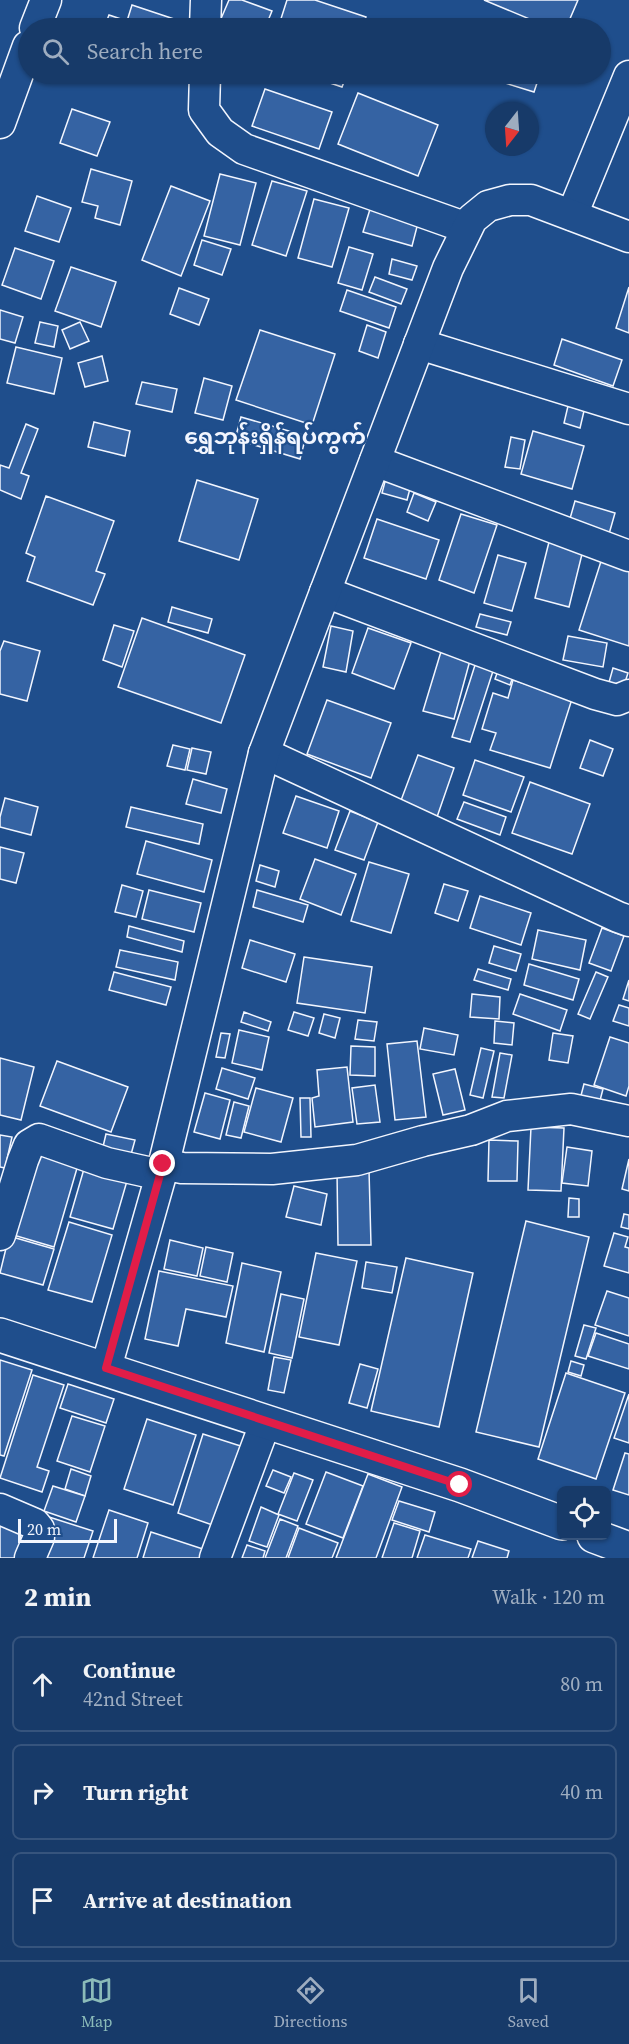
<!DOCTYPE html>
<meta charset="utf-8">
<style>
:root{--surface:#173a69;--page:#20416f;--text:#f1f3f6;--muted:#9eadc0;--line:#36547d;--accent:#8bbbb9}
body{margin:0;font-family:"Source Serif 4","Noto Sans Myanmar",serif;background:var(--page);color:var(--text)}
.controls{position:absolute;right:18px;bottom:18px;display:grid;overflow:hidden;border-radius:9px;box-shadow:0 2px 4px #0004}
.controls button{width:54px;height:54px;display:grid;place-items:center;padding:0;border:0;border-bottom:2px solid var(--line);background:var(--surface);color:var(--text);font:30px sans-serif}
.compass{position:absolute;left:485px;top:102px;width:54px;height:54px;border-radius:50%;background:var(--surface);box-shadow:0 2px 4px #0004;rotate:197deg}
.scale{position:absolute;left:18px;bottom:15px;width:99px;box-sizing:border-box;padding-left:6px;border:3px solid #f2f6ff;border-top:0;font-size:16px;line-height:21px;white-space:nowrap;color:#f2f6ff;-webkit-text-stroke:4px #1f4e8c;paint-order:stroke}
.stop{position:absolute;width:18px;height:18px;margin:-14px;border:4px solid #e11d48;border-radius:50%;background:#fff}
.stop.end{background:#e11d48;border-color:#fff;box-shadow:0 2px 6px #0008}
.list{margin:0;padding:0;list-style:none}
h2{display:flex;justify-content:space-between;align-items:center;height:78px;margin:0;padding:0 24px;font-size:26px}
h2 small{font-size:20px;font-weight:400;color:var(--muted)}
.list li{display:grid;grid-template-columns:39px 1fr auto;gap:18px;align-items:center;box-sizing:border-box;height:96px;margin:0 12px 12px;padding:0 12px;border:2px solid var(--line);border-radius:9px}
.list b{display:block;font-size:22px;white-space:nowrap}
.list p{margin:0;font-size:20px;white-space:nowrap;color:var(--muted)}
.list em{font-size:20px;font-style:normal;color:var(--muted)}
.icon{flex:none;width:33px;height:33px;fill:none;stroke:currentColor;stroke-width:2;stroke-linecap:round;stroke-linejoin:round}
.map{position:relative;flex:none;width:629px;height:1558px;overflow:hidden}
.search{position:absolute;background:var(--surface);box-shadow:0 2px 4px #0004;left:18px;right:18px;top:18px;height:66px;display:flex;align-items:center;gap:15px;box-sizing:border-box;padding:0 21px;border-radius:33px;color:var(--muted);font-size:22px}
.sheet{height:402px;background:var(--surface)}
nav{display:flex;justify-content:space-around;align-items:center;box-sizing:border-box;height:84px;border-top:2px solid var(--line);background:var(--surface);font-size:16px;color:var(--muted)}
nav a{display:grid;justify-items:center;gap:3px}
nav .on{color:var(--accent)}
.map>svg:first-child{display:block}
.building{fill:#3563a3;stroke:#f2f6ff;stroke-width:1.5}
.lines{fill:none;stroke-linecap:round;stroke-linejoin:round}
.street-casing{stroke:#f2f6ff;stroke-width:33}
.secondary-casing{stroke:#f2f6ff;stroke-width:36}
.street{stroke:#1f4e8c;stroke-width:30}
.secondary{stroke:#1f4e8c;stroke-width:33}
.route{stroke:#e11d48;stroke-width:8}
.labels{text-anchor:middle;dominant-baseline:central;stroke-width:4.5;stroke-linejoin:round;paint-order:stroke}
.quarter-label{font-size:22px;font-weight:bold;fill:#f2f6ff;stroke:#1f4e8c}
</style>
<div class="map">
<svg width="629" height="1558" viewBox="0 0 629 1558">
<rect width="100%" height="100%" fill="#1f4e8c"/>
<g class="building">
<path d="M229 0H242L272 11 265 28H217Z"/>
<path d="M287 0H315L366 17 362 28H278Z"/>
<path d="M484 0H578L566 28H551Z"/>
<path d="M132 5 183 22 180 28H104L109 15 127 21Z"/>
<path d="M303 74H347L342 87Z"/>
<path d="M476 74H540L534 92Z"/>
<path d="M265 89 332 112 319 149 252 126Z"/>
<path d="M358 93 438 125 418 176 338 144Z"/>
<path d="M72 109 110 122 97 156 60 143Z"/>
<path d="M91 169 132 181 120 225 95 218 98 206 82 202Z"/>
<path d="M220 174 256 183 240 245 204 236Z"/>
<path d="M272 181 307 191 286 256 252 245Z"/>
<path d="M171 186 210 201 181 276 142 260Z"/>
<path d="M37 196 71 208 59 242 25 231Z"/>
<path d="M314 199 349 208 332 267 298 258Z"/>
<path d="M371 206 419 219 412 246 363 232Z"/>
<path d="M202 240 231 249 222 275 194 265Z"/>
<path d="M349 247 373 254 362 290 338 283Z"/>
<path d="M15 248 54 261 41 299 2 285Z"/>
<path d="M392 259 417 266 412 280 389 274Z"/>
<path d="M71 267 116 282 101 327 55 311Z"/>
<path d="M375 277 407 289 401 304 369 292Z"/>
<path d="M629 287V333L616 328Z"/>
<path d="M179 288 209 299 199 325 170 314Z"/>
<path d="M347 290 396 307 389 328 340 311Z"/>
<path d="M0 310 23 317 15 343 0 339Z"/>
<path d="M40 322 58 326 54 347 35 343Z"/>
<path d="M80 322 89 341 70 349 62 330Z"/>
<path d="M367 325 386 332 378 358 359 351Z"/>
<path d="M260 330 335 354 312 425 236 400Z"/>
<path d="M562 339 622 360 613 386 554 365Z"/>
<path d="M16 347 62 358 54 394 7 383Z"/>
<path d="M102 356 108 381 85 387 78 363Z"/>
<path d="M204 378 232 386 223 420 195 413Z"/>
<path d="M142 382 177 389 172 412 136 404Z"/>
<path d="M568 406 584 411 580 428 564 423Z"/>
<path d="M241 417 306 436 300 459 235 439Z"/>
<path d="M94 422 130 431 125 456 88 447Z"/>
<path d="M26 424 38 429 21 473 29 476 21 499 0 490V465L9 468Z"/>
<path d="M533 431 584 446 572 489 521 474Z"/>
<path d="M511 437 525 440 520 469 505 467Z"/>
<path d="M387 474 412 481 407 500 382 493Z"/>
<path d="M197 480 258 499 239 560 179 541Z"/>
<path d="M414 493 436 502 428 521 407 512Z"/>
<path d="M46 496 114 521 96 571 105 574 93 605 27 581 35 557 26 553Z"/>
<path d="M575 501 615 513 609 534 569 522Z"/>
<path d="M461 514 497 525 474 593 439 580Z"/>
<path d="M377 519 439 540 426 579 364 558Z"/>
<path d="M549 542 583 550 569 607 535 598Z"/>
<path d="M604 552 629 560V646L579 630Z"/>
<path d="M498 555 526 563 512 611 484 603Z"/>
<path d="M172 607 212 619 208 633 168 622Z"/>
<path d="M480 614 511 622 507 635 476 627Z"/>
<path d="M142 618 245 655 221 723 118 687Z"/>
<path d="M114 625 134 631 122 667 103 660Z"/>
<path d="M331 626 353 631 346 672 323 667Z"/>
<path d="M368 628 411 643 394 689 352 673Z"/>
<path d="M568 636 607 643 603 667 563 660Z"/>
<path d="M4 641 40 651 27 701 0 694V651Z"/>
<path d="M443 645 472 653 454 719 423 711Z"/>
<path d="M502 659 517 665 510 685 495 679Z"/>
<path d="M476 662 494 668 470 742 452 737Z"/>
<path d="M613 668 628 673 620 698 606 693Z"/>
<path d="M513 680 572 699 550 768 490 750 496 733 482 729 493 693 508 698Z"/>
<path d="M327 700 391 723 371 778 307 754Z"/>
<path d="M590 740 613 749 603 776 580 768Z"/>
<path d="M173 745 190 749 185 770 167 766Z"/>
<path d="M192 748 211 752 206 774 187 770Z"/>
<path d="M418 755 454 768 437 817 400 803Z"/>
<path d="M475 760 524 777 511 812 463 795Z"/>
<path d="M193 779 227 789 221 813 186 804Z"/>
<path d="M530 782 590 804 572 854 512 833Z"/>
<path d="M296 796 339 811 327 848 283 833Z"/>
<path d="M5 798 38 807 31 835 0 827V817Z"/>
<path d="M464 802 506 817 500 835 457 819Z"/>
<path d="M131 807 203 824 199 844 126 827Z"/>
<path d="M350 811 378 822 364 860 335 850Z"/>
<path d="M146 841 212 860 204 892 137 874Z"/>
<path d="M0 847 24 853 16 883 0 879Z"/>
<path d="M315 859 356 874 341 915 300 899Z"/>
<path d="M369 862 409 874 391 933 351 921Z"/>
<path d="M260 865 279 871 275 887 256 881Z"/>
<path d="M444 884 468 891 458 921 435 913Z"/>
<path d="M122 885 143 891 136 917 115 912Z"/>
<path d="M149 890 201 903 194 932 142 919Z"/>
<path d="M257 890 308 905 303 922 253 907Z"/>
<path d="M480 896 531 913 521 945 470 928Z"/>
<path d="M129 926 184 941 182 952 127 937Z"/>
<path d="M602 928 624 936 611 971 589 963Z"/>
<path d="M538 930 586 940 580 970 532 959Z"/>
<path d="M250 940 295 954 286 982 242 968Z"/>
<path d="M494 946 521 954 516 971 489 963Z"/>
<path d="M120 950 178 962 175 980 116 967Z"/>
<path d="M304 957 372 967 365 1013 297 1003Z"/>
<path d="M529 964 579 979 573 1000 524 985Z"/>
<path d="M478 969 511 979 508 990 474 980Z"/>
<path d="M114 972 171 987 166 1005 109 990Z"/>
<path d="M596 972 608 977 590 1019 578 1014Z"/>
<path d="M629 980V1001L623 999Z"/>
<path d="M472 994 500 997 499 1019 470 1017Z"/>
<path d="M520 994 567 1010 560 1031 513 1014Z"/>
<path d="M619 1005 629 1008V1026L613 1021Z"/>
<path d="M244 1012 271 1022 268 1031 241 1022Z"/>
<path d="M294 1012 314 1018 308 1036 288 1030Z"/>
<path d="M324 1014 340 1018 335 1038 319 1033Z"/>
<path d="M358 1020 377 1022 374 1041 355 1039Z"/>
<path d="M495 1021 514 1023 512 1045 494 1043Z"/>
<path d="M424 1028 458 1035 454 1055 420 1049Z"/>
<path d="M239 1030 269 1037 262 1070 232 1063Z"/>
<path d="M221 1033 230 1034 225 1058 216 1057Z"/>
<path d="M553 1033 573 1036 568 1063 549 1060Z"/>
<path d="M610 1037 629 1043V1086L626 1096 594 1085Z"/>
<path d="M417 1041 426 1117 395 1120 387 1044Z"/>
<path d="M351 1046 375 1047V1076L350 1075Z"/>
<path d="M481 1048 494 1051 483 1098 470 1095Z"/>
<path d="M500 1053 512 1055 504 1098 492 1097Z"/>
<path d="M0 1058 34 1067 21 1120 0 1115Z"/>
<path d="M57 1061 128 1087 111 1132 40 1106Z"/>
<path d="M347 1067 353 1122 315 1127 312 1098 319 1096 317 1070Z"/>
<path d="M222 1068 255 1078 248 1099 216 1089Z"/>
<path d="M455 1069 465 1110 443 1115 433 1074Z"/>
<path d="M584 1084 603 1089 598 1108 579 1103Z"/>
<path d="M375 1085 380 1122 357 1124 352 1088Z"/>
<path d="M256 1088 293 1098 281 1142 244 1132Z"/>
<path d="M205 1093 230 1100 220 1139 194 1132Z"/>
<path d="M300 1098H310L311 1137H301Z"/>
<path d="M234 1102 249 1106 241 1138 226 1135Z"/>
<path d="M531 1127 564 1128 561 1191 528 1190Z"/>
<path d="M106 1134 135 1140 130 1158 102 1151Z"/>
<path d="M0 1135 12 1137 5 1168 0 1167Z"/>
<path d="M489 1140 518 1141 517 1181H488Z"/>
<path d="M36 1145 80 1158 54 1247 10 1234Z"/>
<path d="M567 1147 592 1151 588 1186 562 1183Z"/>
<path d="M629 1159V1191L622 1189Z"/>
<path d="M86 1162 129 1174 113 1229 70 1217Z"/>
<path d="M369 1170 371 1245H338L337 1171Z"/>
<path d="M294 1186 327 1194 321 1225 286 1217Z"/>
<path d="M569 1198 579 1199V1217H568Z"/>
<path d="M624 1214 629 1215V1229L621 1227Z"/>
<path d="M526 1221 589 1237 539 1447 476 1432Z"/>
<path d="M69 1222 112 1235 92 1302 48 1290Z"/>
<path d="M614 1233 628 1237 625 1247 629 1248V1273L604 1266Z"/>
<path d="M9 1236 54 1249 43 1285 0 1273Z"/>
<path d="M170 1240 203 1248 197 1276 164 1269Z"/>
<path d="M206 1247 233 1253 227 1282 200 1276Z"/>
<path d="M316 1253 357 1261 339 1345 299 1337Z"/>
<path d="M406 1258 473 1273 439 1427 371 1411Z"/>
<path d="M366 1262 397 1267 392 1293 362 1288Z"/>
<path d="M242 1263 281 1272 264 1352 226 1343Z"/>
<path d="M159 1271 233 1286 226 1317 186 1309 178 1346 145 1339Z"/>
<path d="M607 1291 629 1298V1336L595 1325Z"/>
<path d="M281 1294 304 1299 292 1358 269 1353Z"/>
<path d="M584 1325 596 1328 586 1359 575 1356Z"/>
<path d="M596 1333 629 1344V1369L588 1356Z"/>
<path d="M274 1357 291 1360 284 1393 268 1390Z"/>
<path d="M0 1360 32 1370 4 1456 0 1455Z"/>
<path d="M571 1361 584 1365 581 1376 568 1372Z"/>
<path d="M360 1364 378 1369 367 1408 349 1403Z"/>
<path d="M566 1373 625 1393 596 1479 538 1459Z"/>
<path d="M33 1375 64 1385 37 1467 49 1471 42 1492 0 1478Z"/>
<path d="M68 1384 114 1399 106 1423 60 1408Z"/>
<path d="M629 1394V1443L614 1438Z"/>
<path d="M72 1416 105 1426 90 1472 57 1461Z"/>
<path d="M147 1419 196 1435 173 1505 124 1489Z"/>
<path d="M203 1434 250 1449 224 1529 178 1513Z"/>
<path d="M625 1453 629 1454V1495L613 1490Z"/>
<path d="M71 1469 91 1476 85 1496 65 1489Z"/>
<path d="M273 1470 291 1477 284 1493 266 1486Z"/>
<path d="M326 1472 363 1486 343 1538 306 1524Z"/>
<path d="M294 1473 313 1480 297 1521 278 1514Z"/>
<path d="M368 1474 402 1487 376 1558H336Z"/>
<path d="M53 1486 85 1496 76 1522 44 1511Z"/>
<path d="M399 1501 435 1512 429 1532 392 1520Z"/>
<path d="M261 1507 279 1515 267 1547 249 1541Z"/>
<path d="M109 1510 148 1523 137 1558H93Z"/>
<path d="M0 1514 35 1529 22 1558H0Z"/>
<path d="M49 1517 93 1531 84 1558H36Z"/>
<path d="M280 1519 298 1526 286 1558H265Z"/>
<path d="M394 1523 420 1531 412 1558H382Z"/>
<path d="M299 1528 338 1543 332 1558H288Z"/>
<path d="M151 1532 209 1551 207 1558H143Z"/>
<path d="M425 1535 471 1549 468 1558H417Z"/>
<path d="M478 1541 509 1551 507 1558H472Z"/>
<path d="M247 1545 265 1551 263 1558H242Z"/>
</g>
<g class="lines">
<defs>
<g id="street">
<path d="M35 28 46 0"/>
<path d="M205 28 206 0"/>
<path d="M205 74 204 110 220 132 244 149 467 228"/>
<path d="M0 123 28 46"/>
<path d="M572 215 629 76"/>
<path d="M419 344 629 409"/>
<path d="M375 461 629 556"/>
<path d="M325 592 595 694 617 700 629 695"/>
<path d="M264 753 618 917 629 921"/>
<path d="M163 1164 182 1168 272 1169 357 1160 423 1141 471 1130 507 1116 571 1109 629 1121"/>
<path d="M0 1235 23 1160 29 1145 39 1139 107 1163 161 1175"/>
<path d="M106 1368 161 1175 264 753 448 268 472 219 488 206 510 200H531L629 237"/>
<path d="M0 1509 35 1524 39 1529V1537L30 1558"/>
<path d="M215 1558 266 1421"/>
</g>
<g id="secondary">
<path d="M0 1335 460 1485 562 1523"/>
<path d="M594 1536 629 1549"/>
</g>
</defs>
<use href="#street" class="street-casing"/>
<use href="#secondary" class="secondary-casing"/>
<use href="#street" class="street"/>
<use href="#secondary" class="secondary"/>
</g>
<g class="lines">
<path class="route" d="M163 1164 106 1368 460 1485"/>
</g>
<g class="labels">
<g class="quarter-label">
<text x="275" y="436">ရွှေဘုန်းရှိန်ရပ်ကွက်</text>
</g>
</g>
</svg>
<div class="controls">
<button><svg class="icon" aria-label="locate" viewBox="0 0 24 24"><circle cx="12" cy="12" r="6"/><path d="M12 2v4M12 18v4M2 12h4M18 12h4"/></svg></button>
</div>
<svg class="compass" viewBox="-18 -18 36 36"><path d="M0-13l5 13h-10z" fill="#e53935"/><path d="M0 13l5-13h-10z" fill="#9eadc0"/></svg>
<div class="scale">20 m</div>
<div class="stop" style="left:460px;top:1485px"></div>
<div class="stop end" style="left:163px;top:1164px"></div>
<div class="search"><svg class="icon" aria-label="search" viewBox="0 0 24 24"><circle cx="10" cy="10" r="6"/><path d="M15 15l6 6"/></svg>Search here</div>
</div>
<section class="sheet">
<h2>2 min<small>Walk · 120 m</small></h2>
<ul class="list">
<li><svg class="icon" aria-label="ahead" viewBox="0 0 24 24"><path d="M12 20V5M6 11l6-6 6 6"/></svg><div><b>Continue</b><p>42nd Street</p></div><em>80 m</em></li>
<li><svg class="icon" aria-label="right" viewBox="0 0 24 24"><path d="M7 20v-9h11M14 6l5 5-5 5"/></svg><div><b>Turn right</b></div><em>40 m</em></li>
<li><svg class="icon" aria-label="arrive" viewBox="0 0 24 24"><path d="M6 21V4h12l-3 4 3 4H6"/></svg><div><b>Arrive at destination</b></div></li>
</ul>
</section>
<nav>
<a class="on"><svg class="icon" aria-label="map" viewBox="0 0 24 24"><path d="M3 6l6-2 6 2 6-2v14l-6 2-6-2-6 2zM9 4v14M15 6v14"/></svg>Map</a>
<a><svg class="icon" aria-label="directions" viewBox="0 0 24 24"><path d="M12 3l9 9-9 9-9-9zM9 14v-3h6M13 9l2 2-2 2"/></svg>Directions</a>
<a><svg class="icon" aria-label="saved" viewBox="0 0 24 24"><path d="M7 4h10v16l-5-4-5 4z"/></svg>Saved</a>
</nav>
